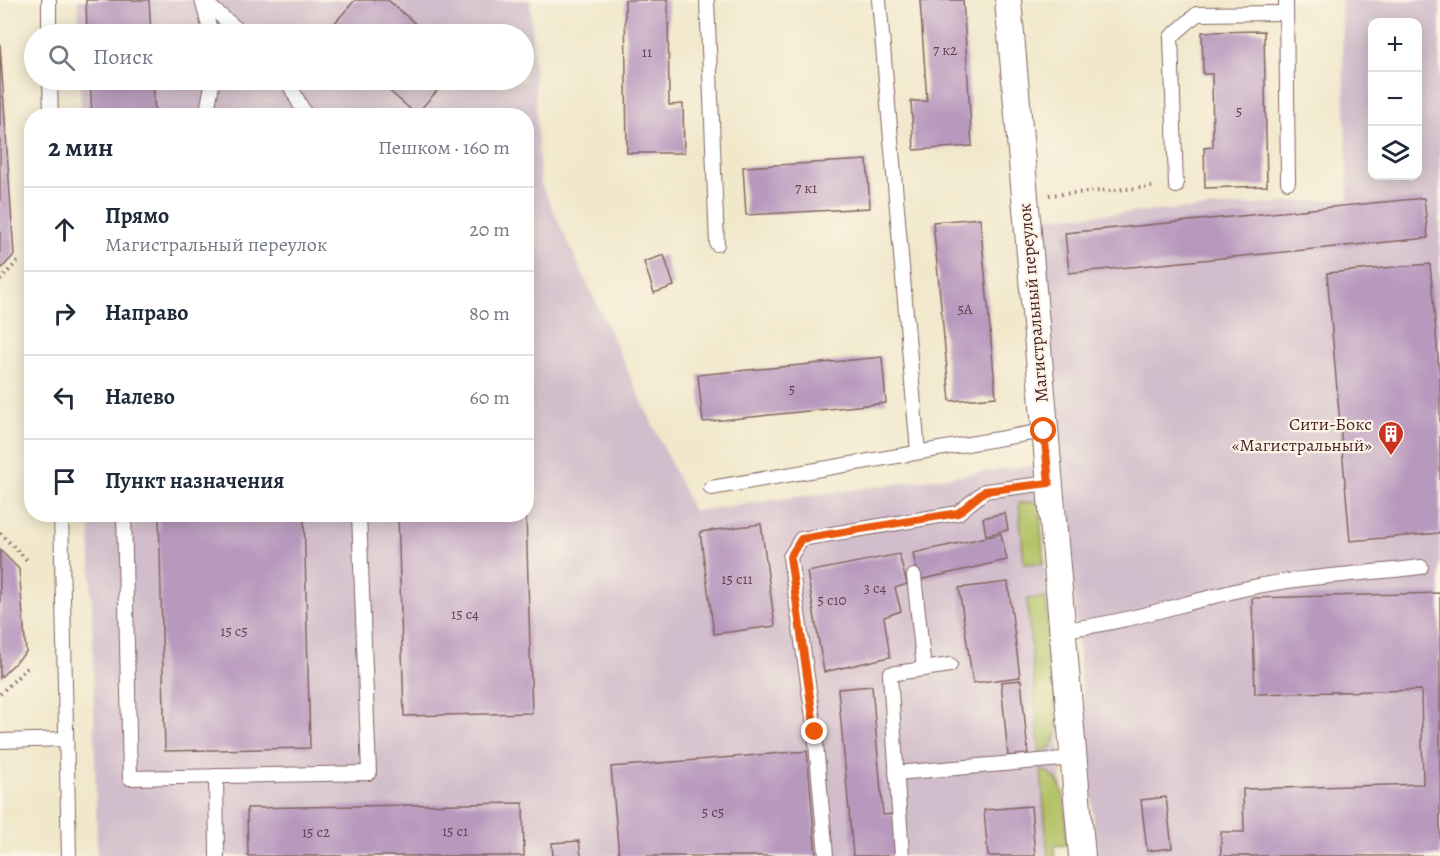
<!DOCTYPE html>
<html lang="ru">
<meta charset="utf-8">
<style>
:root{--surface:#fff;--page:#f2f2f3;--text:#1f2937;--muted:#747a83;--line:#e0e1e3}
body{margin:0;font-family:Alegreya,serif;background:var(--page);color:var(--text)}
.controls{position:absolute;right:18px;top:18px;display:grid;overflow:hidden;border-radius:12px;box-shadow:0 3px 15px #0003}
.controls button{width:54px;height:54px;display:grid;place-items:center;padding:0;border:0;border-bottom:2px solid var(--line);background:var(--surface);color:var(--text);font:30px sans-serif}
.stop{position:absolute;width:18px;height:18px;margin:-14px;border:4px solid #ea580c;border-radius:50%;background:#fff}
.stop.end{background:#ea580c;border-color:#fff;box-shadow:0 2px 6px #0008}
.list{margin:0;padding:0;list-style:none}
h2{display:flex;justify-content:space-between;align-items:center;height:78px;margin:0;padding:0 24px;font-size:26px}
h2 small{font-size:20px;font-weight:400;color:var(--muted)}
.list li{display:grid;grid-template-columns:39px 1fr auto;gap:18px;align-items:center;box-sizing:border-box;height:84px;padding:0 24px;border-top:2px solid var(--line)}
.list b{display:block;font-size:22px;white-space:nowrap}
.list p{margin:0;font-size:20px;white-space:nowrap;color:var(--muted)}
.list em{font-size:20px;font-style:normal;color:var(--muted)}
.icon{flex:none;width:33px;height:33px;fill:none;stroke:currentColor;stroke-width:2;stroke-linecap:round;stroke-linejoin:round}
.map{position:relative;flex:none;width:1440px;height:856px;overflow:hidden}
.search{position:absolute;background:var(--surface);box-shadow:0 3px 15px #0003;left:24px;top:24px;width:510px;height:66px;display:flex;align-items:center;gap:15px;box-sizing:border-box;padding:0 21px;border-radius:33px;color:var(--muted);font-size:22px}
.panel{position:absolute;background:var(--surface);box-shadow:0 3px 15px #0003;left:24px;top:108px;width:510px;height:414px;border-radius:24px}
.map>svg:first-child{display:block}
.industrial{fill:#d1bdcb;fill-rule:evenodd}
.green{fill:#b1c164;stroke:#7e7048;stroke-width:1.5}
.building{fill:#b899be}
.lines{fill:none;stroke-linecap:round;stroke-linejoin:round}
.lane-casing{stroke:#846563;stroke-width:16}
.street-casing{stroke:#846563;stroke-width:28}
.path{stroke:#846563;stroke-width:4;stroke-dasharray:1.5 4.5;stroke-linecap:butt}
.lane{stroke:#fff;stroke-width:14}
.street{stroke:#fff;stroke-width:26}
.route{stroke:#ea580c;stroke-width:8}
.labels{text-anchor:middle;dominant-baseline:central;stroke-width:4.5;stroke-linejoin:round;paint-order:stroke}
.number-label{font-size:15px;fill:#663e50}
.street-label{font-size:18px;fill:#4a1f2b;stroke:#fcf5e5}
.poi-label{font-size:18px;fill:#4a1f2b;stroke:#fcf5e5;text-anchor:end}
</style>
<div class="map">
<svg width="1440" height="856" viewBox="0 0 1440 856">
<rect width="100%" height="100%" fill="#fcf5e5"/>
<filter id="ink" filterUnits="userSpaceOnUse"><feTurbulence type="fractalNoise" baseFrequency=".0167" numOctaves="2"/><feDisplacementMap in="SourceGraphic" scale="12" xChannelSelector="R" yChannelSelector="G"/><feConvolveMatrix kernelMatrix="1 2 1 2 8 2 1 2 1" color-interpolation-filters="sRGB"/></filter>
<filter id="wash" filterUnits="userSpaceOnUse"><feTurbulence type="fractalNoise" baseFrequency=".008" numOctaves="4" result="noise"/><feDisplacementMap in="SourceGraphic" scale="24" xChannelSelector="R" yChannelSelector="G"/><feGaussianBlur stdDeviation="1.35" result="paint"/><feColorMatrix in="noise" values="0 0 0 0 0 0 0 0 0 0 0 0 0 0 0 0 0 1.4 0 .05"/><feComposite in="paint" operator="in"/></filter>
<g filter="url(#wash)">
<rect width="100%" height="100%" fill="#f1e8cc"/>
<g class="industrial">
<path d="M78 0H530L540 182 693 511 1036 465 1067 845 1054 846 1055 856H97L90 515 526 514V116L81 115 80 80H524V34H79Z"/>
<path d="M1341 0H1440V856H1097L1040 218 1348 199ZM1372 22H1418V176H1372Z"/>
</g>
<g class="green">
<path d="M1039 501 1044 563 1024 564 1019 503Z"/>
<path d="M1046 597 1058 732 1052 746 1040 753 1027 599Z"/>
<path d="M1041 770C1071 777 1065 820 1067 845L1054 846 1055 856H1048Z"/>
</g>
<g id="blocks">
<g class="building">
<path d="M86 0H149L151 34H87Z"/>
<path d="M355 0H388L427 34H325Z"/>
<path d="M625 0H668L669 105 683 104 684 153H627Z"/>
<path d="M920 0H963L972 146 914 150 911 101H927Z"/>
<path d="M1264 31 1267 186 1205 188 1204 148 1213 147 1212 74H1203L1202 32Z"/>
<path d="M0 44 14 255 0 270Z"/>
<path d="M90 80H153L155 116H92Z"/>
<path d="M377 80H447L416 114Z"/>
<path d="M867 160 870 208 746 215 743 167Z"/>
<path d="M1424 198 1428 238 1069 273 1065 233Z"/>
<path d="M980 218 996 397 950 401 933 222Z"/>
<path d="M664 255 674 286 654 293 644 262Z"/>
<path d="M1430 264 1440 380V533L1350 541 1327 273Z"/>
<path d="M882 357 886 403 703 422 698 375Z"/>
<path d="M1005 513 1008 530 986 535 983 518Z"/>
<path d="M159 514H304L310 748 165 751Z"/>
<path d="M398 514H526L532 713 404 716Z"/>
<path d="M761 524 775 626 714 634 700 532Z"/>
<path d="M1001 534 1007 560 919 580 913 553Z"/>
<path d="M0 550 19 569 26 652 0 678Z"/>
<path d="M899 554 907 584 895 588 901 611 884 617 890 657 824 672 807 572Z"/>
<path d="M1008 582 1020 677 973 683 959 588Z"/>
<path d="M1440 593V856H1221V832H1244L1243 789 1423 784 1421 690 1255 694 1252 598Z"/>
<path d="M1021 680 1028 754 1008 756 1001 682Z"/>
<path d="M872 686 883 815 893 814 897 856H853L838 689Z"/>
<path d="M807 751 816 856H619L611 767Z"/>
<path d="M1166 797 1172 848 1147 851 1141 800Z"/>
<path d="M523 803 524 856H248L247 808Z"/>
<path d="M1031 806 1035 856H988L984 810Z"/>
<path d="M579 841 581 856H553L552 843Z"/>
</g>
</g>
</g>
<g filter="url(#ink)">
<use href="#blocks" fill-opacity="0" stroke="#846563" stroke-width="1.5"/>
<g class="lines">
<defs>
<g id="lane">
<path d="M49 0V34"/>
<path d="M202 0 211 34"/>
<path d="M707 0 717 244"/>
<path d="M879 0 918 452"/>
<path d="M1286 0 1288 182"/>
<path d="M203 1 243 34"/>
<path d="M50 80 51 116"/>
<path d="M287 80 306 116"/>
<path d="M206 116 213 80"/>
<path d="M1176 186 1171 37 1197 14 1284 13"/>
<path d="M711 488 1044 431"/>
<path d="M61 514 69 856"/>
<path d="M124 514 130 778 369 773 359 514"/>
<path d="M914 576 924 669"/>
<path d="M1061 630C1125 624 1185 602 1248 588 1304 576 1364 574 1421 567"/>
<path d="M0 741 66 739"/>
<path d="M896 773 1074 758"/>
<path d="M216 776 217 856"/>
<path d="M826 856 815 732 790 557 801 539 958 513 985 491 1049 483"/>
<path d="M902 856 890 674 950 665"/>
</g>
<path id="street" d="M1008 0 1082 856"/>
</defs>
<use href="#lane" class="lane-casing"/>
<use href="#street" class="street-casing"/>
<g class="path">
<path d="M1049 195 1152 187"/>
<path d="M0 280 20 259"/>
<path d="M0 533 27 560"/>
<path d="M0 694 30 665"/>
</g>
<use href="#lane" class="lane"/>
<use href="#street" class="street"/>
</g>
</g>
<g class="lines" filter="url(#ink)">
<path class="route" d="M815 732 790 557 801 539 958 513 985 491 1049 483 1044 431"/>
</g>
<defs>
<symbol id="building-pin" viewBox="-11 -11 22 30"><path d="M0 17L-7.5 6A9.5 9.5 0 1 1 7.5 6Z" fill="#c8321e" stroke="#fcf5e5"/><path d="M-4-6H4V6H1V3H-1V6H-4ZM-2.5-4.3h1.7v1.8h-1.7ZM.8-4.3h1.7v1.8H.8ZM-2.5-1h1.7V.8h-1.7ZM.8-1h1.7V.8H.8Z" fill="#fff"/></symbol>
</defs>
<g fill-rule="evenodd">
<use href="#building-pin" x="1376" y="419" width="30" height="40"/>
</g>
<g class="labels">
<g class="number-label">
<text x="945" y="50">7 к2</text>
<text x="647" y="52">11</text>
<text x="1239" y="111">5</text>
<text x="806" y="188">7 к1</text>
<text x="965" y="309">5А</text>
<text x="792" y="389">5</text>
<text x="737" y="579">15 с11</text>
<text x="875" y="588">3 с4</text>
<text x="832" y="600">5 с10</text>
<text x="465" y="614">15 с4</text>
<text x="234" y="631">15 с5</text>
<text x="713" y="812">5 с5</text>
<text x="455" y="831">15 с1</text>
<text x="316" y="832">15 с2</text>
</g>
<g class="street-label">
<text transform="translate(1033 303) rotate(-95)">Магистральный переулок</text>
</g>
<g class="poi-label">
<text x="1372" y="424">Сити-Бокс<tspan x="1372" dy="21">«Магистральный»</tspan></text>
</g>
</g>
</svg>
<div class="controls">
<button>+</button>
<button>−</button>
<button><svg class="icon" aria-label="layers" viewBox="0 0 24 24"><path d="M12 4l9 5-9 5-9-5zM3 14l9 5 9-5"/></svg></button>
</div>
<div class="stop" style="left:1044px;top:431px"></div>
<div class="stop end" style="left:815px;top:732px"></div>
<div class="search"><svg class="icon" aria-label="search" viewBox="0 0 24 24"><circle cx="10" cy="10" r="6"/><path d="M15 15l6 6"/></svg>Поиск</div>
<section class="panel">
<h2>2 мин<small>Пешком · 160 m</small></h2>
<ul class="list">
<li><svg class="icon" aria-label="ahead" viewBox="0 0 24 24"><path d="M12 20V5M6 11l6-6 6 6"/></svg><div><b>Прямо</b><p>Магистральный переулок</p></div><em>20 m</em></li>
<li><svg class="icon" aria-label="right" viewBox="0 0 24 24"><path d="M7 20v-9h11M14 6l5 5-5 5"/></svg><div><b>Направо</b></div><em>80 m</em></li>
<li><svg class="icon" aria-label="left" viewBox="0 0 24 24"><path d="M17 20v-9H6M10 6l-5 5 5 5"/></svg><div><b>Налево</b></div><em>60 m</em></li>
<li><svg class="icon" aria-label="arrive" viewBox="0 0 24 24"><path d="M6 21V4h12l-3 4 3 4H6"/></svg><div><b>Пункт назначения</b></div></li>
</ul>
</section>
</div>
